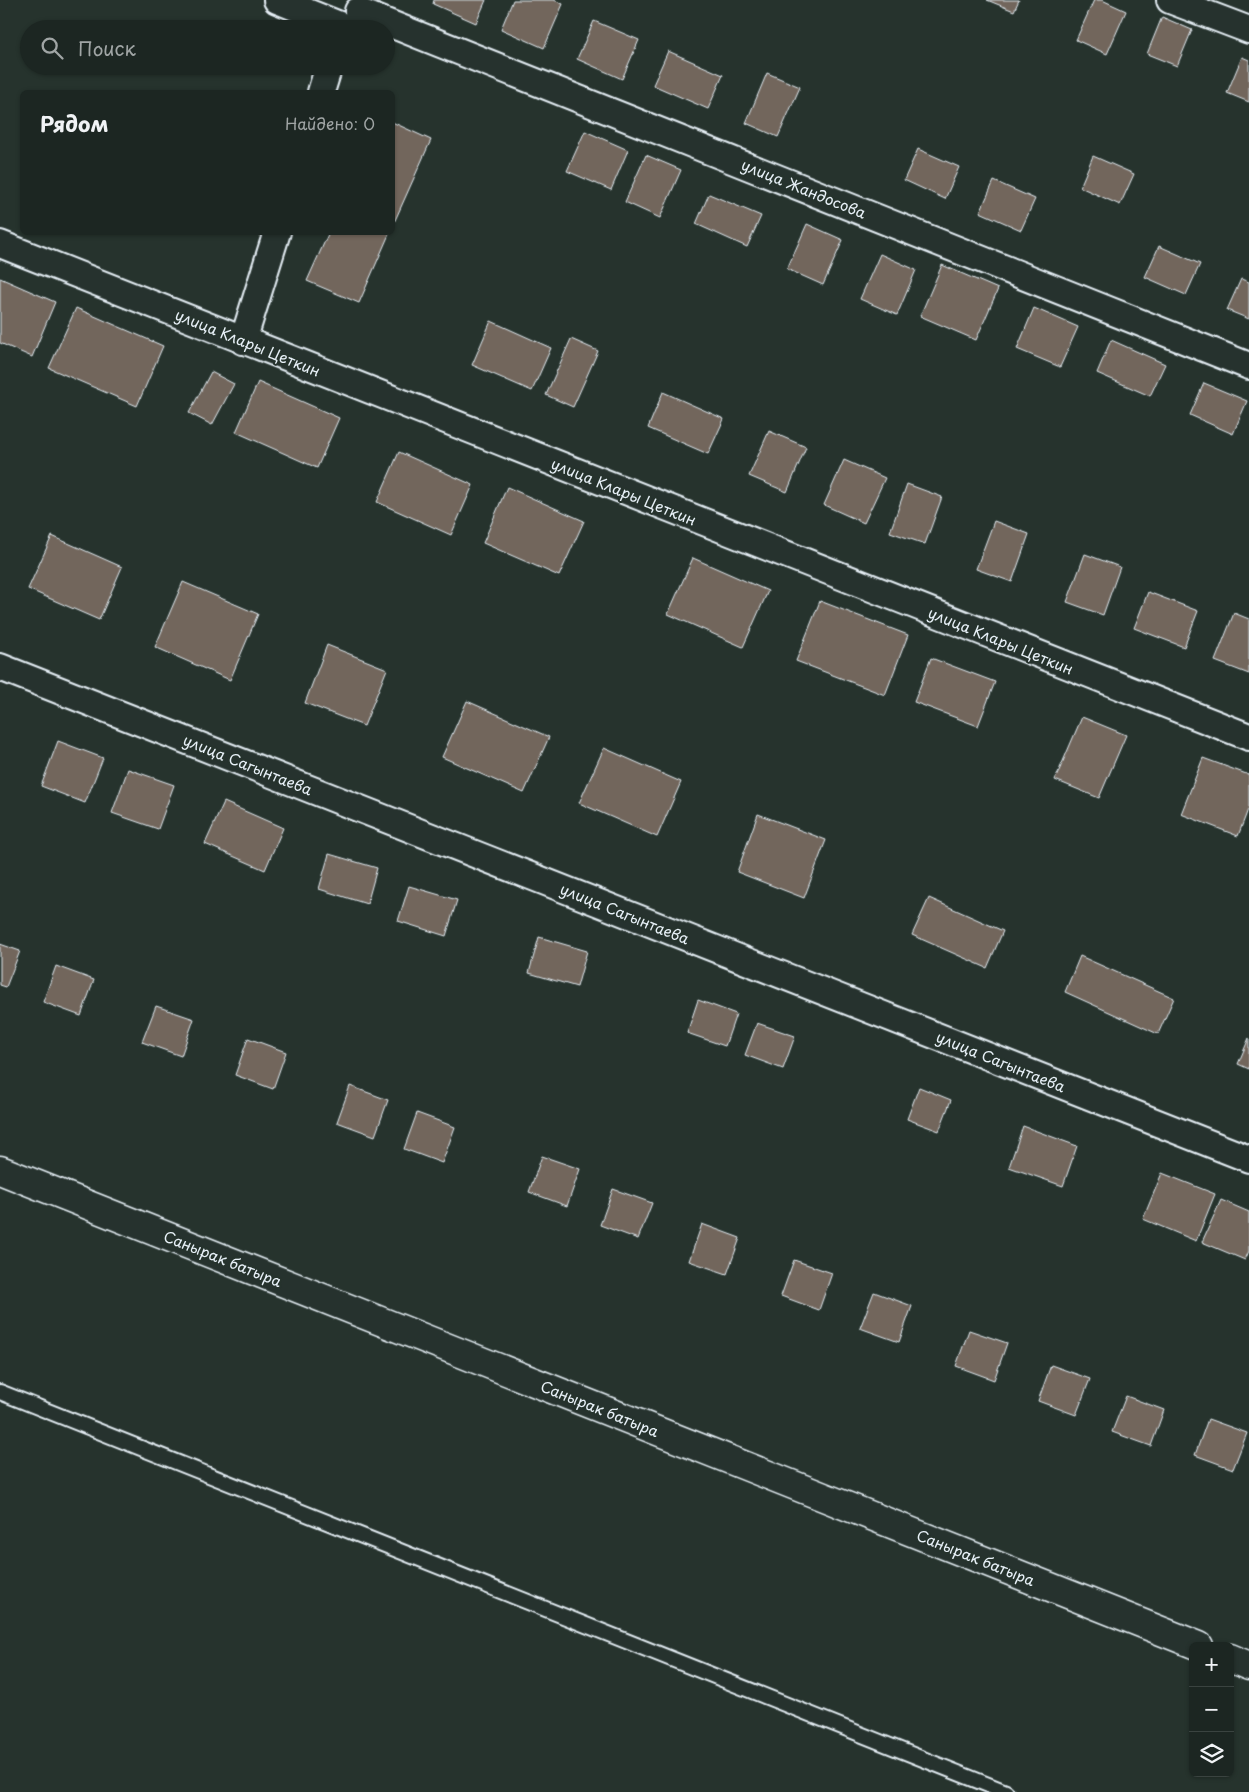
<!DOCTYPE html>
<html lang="ru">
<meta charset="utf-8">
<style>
:root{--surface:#1c2622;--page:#252e2a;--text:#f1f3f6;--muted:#a0a5a5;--line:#3a4340}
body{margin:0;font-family:"Playpen Sans",sans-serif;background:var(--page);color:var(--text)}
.controls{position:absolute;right:15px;bottom:15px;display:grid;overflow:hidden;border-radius:8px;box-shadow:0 1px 4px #0004}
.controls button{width:45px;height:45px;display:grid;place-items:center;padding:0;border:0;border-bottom:1px solid var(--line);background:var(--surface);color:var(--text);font:25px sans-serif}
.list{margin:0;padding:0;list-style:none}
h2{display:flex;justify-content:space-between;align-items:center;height:65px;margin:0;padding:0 20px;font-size:21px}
h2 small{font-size:16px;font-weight:400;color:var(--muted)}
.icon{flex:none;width:28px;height:28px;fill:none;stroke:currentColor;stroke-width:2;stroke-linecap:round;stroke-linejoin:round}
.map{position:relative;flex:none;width:1249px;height:1792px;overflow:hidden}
.search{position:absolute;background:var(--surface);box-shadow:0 1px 4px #0004;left:20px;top:20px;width:375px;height:55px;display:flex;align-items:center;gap:12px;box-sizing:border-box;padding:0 18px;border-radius:28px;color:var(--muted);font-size:19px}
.panel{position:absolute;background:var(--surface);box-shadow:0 1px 4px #0004;left:20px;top:90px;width:375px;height:145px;border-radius:8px}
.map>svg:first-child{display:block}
.building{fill:#72665c;stroke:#e8f1f8}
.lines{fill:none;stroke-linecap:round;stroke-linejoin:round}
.service-casing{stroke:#e8f1f8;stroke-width:18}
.minor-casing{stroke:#e8f1f8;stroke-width:30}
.tertiary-casing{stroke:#e8f1f8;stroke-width:31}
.service{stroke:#26332d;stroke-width:14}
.minor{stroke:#26332d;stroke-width:26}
.tertiary{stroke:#26332d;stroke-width:28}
.labels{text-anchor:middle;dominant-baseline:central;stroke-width:4;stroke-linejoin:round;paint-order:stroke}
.street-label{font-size:15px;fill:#e8f1f8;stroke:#26332d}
</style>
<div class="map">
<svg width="1249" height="1792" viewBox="0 0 1249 1792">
<rect width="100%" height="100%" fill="#26332d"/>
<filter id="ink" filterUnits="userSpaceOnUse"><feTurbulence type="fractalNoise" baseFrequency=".02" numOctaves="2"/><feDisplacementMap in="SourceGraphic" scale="10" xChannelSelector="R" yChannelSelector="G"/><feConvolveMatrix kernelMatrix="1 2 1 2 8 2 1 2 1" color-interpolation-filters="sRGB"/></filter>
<g filter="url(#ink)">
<g class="building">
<path d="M434 0H486L476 23 433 4Z"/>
<path d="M513 0H554L563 4 544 48 501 29Z"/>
<path d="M987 0H1019L1014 11Z"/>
<path d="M1094 0H1102L1126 11 1107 54 1076 40Z"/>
<path d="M1162 17 1192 30 1177 66 1147 54Z"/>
<path d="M594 21 639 40 622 79 577 59Z"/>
<path d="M668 51 723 75 708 109 653 85Z"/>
<path d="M1242 57 1249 60V102L1227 93Z"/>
<path d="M767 73 800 87 778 137 746 123Z"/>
<path d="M392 122 431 140 392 227Z"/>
<path d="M585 131 628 150 611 190 567 171Z"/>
<path d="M918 149 959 167 945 199 904 180Z"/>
<path d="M646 155 681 170 660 218 625 202Z"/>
<path d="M1093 156 1134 174 1120 205 1080 187Z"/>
<path d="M994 181 1035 199 1021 230 980 212Z"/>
<path d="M709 194 761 216 747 247 696 224Z"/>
<path d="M807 224 843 240 823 285 787 269Z"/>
<path d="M329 232H390L359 303 307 281Z"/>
<path d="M1159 246 1200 264 1186 295 1145 277Z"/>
<path d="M880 254 916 270 897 315 860 299Z"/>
<path d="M942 265 998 289 976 340 920 316Z"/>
<path d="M0 278 55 302 32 357 0 343Z"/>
<path d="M1241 279 1249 282V319L1227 310Z"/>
<path d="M76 308 163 346 137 406 49 368Z"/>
<path d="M1034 308 1078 327 1060 367 1017 349Z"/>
<path d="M491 321 551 348 532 391 472 365Z"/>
<path d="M571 339 598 351 573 407 546 395Z"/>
<path d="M1111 340 1165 364 1150 396 1097 373Z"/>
<path d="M211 372 234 384 212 425 189 413Z"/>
<path d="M258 382 339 418 317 468 236 432Z"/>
<path d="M1204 383 1247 401 1233 434 1190 415Z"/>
<path d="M663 392 724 419 708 454 648 428Z"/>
<path d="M769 431 806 447 787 492 749 476Z"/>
<path d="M399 452 473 485 451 535 377 502Z"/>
<path d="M844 460 885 478 864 523 824 505Z"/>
<path d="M907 484 942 497 925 544 890 532Z"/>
<path d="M507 487 584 521 559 576 483 543Z"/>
<path d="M994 521 1029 534 1012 582 976 569Z"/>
<path d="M52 536 122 567 99 620 28 589Z"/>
<path d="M1085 554 1120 567 1103 615 1067 602Z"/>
<path d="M693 558 768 591 743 647 668 614Z"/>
<path d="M183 582 258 614 230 680 155 647Z"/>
<path d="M1148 592 1198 611 1184 647 1134 628Z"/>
<path d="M820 601 908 635 885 695 796 661Z"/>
<path d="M1234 613 1249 619V674L1215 661Z"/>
<path d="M327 645 387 669 364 726 305 703Z"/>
<path d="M931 658 995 682 978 726 914 702Z"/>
<path d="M467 701 549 737 524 793 442 757Z"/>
<path d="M1082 717 1126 735 1099 798 1055 780Z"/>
<path d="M58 741 103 758 85 803 41 786Z"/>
<path d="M604 748 681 782 657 837 579 803Z"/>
<path d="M1203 758 1249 775V807L1238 836 1181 814Z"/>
<path d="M128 769 174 785 158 829 112 813Z"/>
<path d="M224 802 283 828 265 870 205 844Z"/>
<path d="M758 814 826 840 804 898 737 872Z"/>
<path d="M329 854 377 868 367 904 319 889Z"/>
<path d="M409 886 457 900 446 936 398 921Z"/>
<path d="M929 898 1003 931 987 968 912 935Z"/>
<path d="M539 937 587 951 577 987 529 973Z"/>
<path d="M0 944 20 951 6 987 0 985Z"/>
<path d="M1080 956 1174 998 1158 1034 1065 992Z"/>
<path d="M56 966 94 980 81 1016 43 1002Z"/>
<path d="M698 1000 736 1014 725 1046 687 1033Z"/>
<path d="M156 1006 194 1019 181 1056 142 1042Z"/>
<path d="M757 1023 795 1036 783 1069 745 1055Z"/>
<path d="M248 1038 286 1052 273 1089 235 1075Z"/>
<path d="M1249 1038V1069L1238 1064Z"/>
<path d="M350 1086 388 1100 375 1136 337 1122Z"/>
<path d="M919 1087 951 1100 939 1131 907 1119Z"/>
<path d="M417 1113 455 1127 442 1163 404 1149Z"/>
<path d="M1023 1126 1077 1146 1063 1186 1009 1167Z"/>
<path d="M542 1156 580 1169 567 1206 529 1192Z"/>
<path d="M1162 1173 1215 1194 1196 1241 1143 1219Z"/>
<path d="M613 1189 652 1203 638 1239 600 1225Z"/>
<path d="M1221 1200 1249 1212V1251L1245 1260 1202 1242Z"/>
<path d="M702 1224 740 1238 727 1274 689 1261Z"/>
<path d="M794 1260 832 1273 819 1310 781 1296Z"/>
<path d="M874 1292 912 1306 899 1342 860 1328Z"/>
<path d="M969 1330 1007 1343 994 1380 956 1366Z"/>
<path d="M1051 1365 1090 1379 1076 1415 1038 1401Z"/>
<path d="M1126 1396 1164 1410 1151 1446 1112 1432Z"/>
<path d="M1208 1419 1247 1433 1233 1469 1195 1455Z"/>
</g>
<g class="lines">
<defs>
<path id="service" d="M0 1392 1006 1792"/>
<g id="minor">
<path d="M277 0 342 26"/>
<path d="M1170 0 1249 30"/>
<path d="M358 11 1249 366"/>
<path d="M321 92 329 66"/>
<path d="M0 244 1249 737"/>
<path d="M243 341 277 232"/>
<path d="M0 667 1249 1159"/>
</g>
<g id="tertiary">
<path d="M0 1170 1199 1646"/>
<path d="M1230 1658 1249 1666"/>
</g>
</defs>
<use href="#service" class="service-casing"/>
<use href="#minor" class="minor-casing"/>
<use href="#tertiary" class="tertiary-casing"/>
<use href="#service" class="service"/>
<use href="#minor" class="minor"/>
<use href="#tertiary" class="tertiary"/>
</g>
</g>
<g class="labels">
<g class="street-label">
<text transform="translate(804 188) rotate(22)">улица Жандосова</text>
<text transform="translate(248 342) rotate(22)">улица Клары Цеткин</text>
<text transform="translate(624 491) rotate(22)">улица Клары Цеткин</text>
<text transform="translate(1001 640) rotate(22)">улица Клары Цеткин</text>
<text transform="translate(248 764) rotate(22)">улица Сагынтаева</text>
<text transform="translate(625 913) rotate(22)">улица Сагынтаева</text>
<text transform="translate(1001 1061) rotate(22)">улица Сагынтаева</text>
<text transform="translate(223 1258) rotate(22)">Санырак батыра</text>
<text transform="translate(600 1408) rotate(22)">Санырак батыра</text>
<text transform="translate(976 1557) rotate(22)">Санырак батыра</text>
</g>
</g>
</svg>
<div class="controls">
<button>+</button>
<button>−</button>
<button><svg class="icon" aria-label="layers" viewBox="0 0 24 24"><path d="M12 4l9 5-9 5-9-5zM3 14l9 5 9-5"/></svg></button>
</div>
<div class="search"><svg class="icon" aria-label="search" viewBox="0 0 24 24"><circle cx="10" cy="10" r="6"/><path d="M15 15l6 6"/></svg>Поиск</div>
<section class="panel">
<h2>Рядом<small>Найдено: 0</small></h2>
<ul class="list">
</ul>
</section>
</div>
